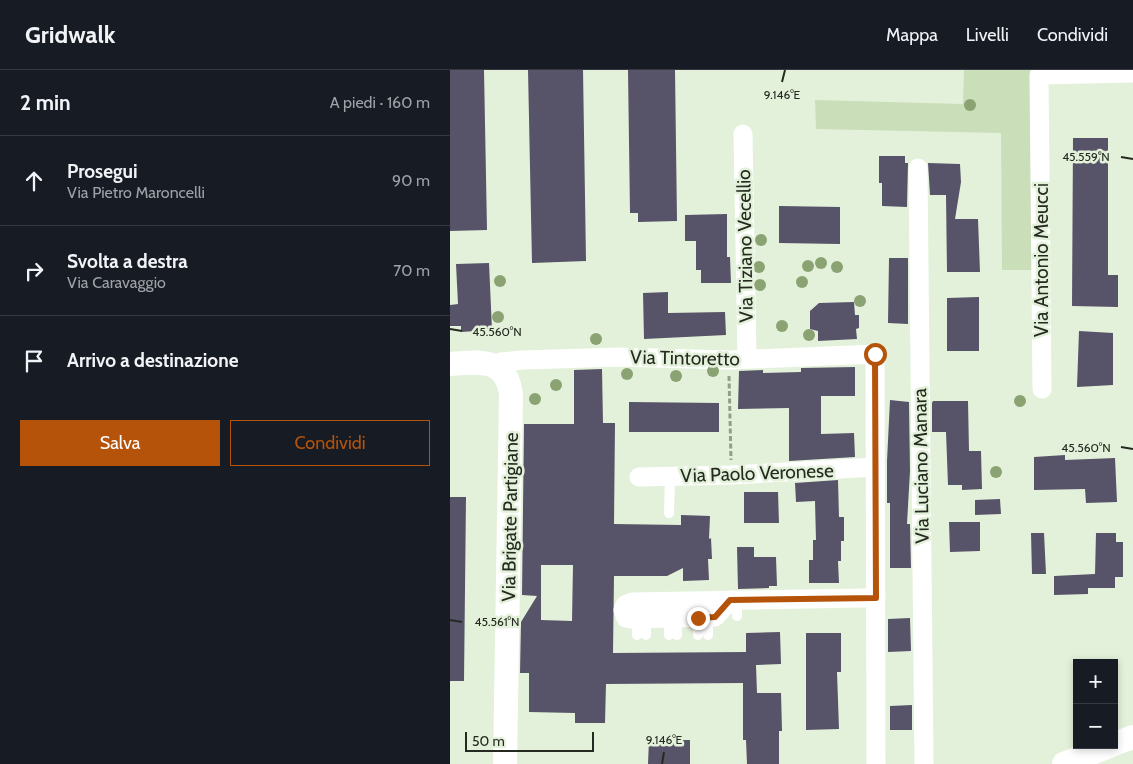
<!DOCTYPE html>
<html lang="it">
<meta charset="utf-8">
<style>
:root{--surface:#171b24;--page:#242831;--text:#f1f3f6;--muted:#9ea1a6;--line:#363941;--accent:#b45309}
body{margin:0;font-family:Cabin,sans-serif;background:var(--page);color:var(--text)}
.controls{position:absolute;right:15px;bottom:15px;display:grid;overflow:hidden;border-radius:0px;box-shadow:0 2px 8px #0003}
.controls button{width:45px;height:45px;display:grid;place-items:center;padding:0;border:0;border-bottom:1px solid var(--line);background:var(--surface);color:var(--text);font:25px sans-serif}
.scale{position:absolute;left:15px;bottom:12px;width:129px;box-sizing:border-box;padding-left:5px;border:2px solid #252a21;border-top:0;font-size:14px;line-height:18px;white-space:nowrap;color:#252a21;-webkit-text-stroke:4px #e4f1da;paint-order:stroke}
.stop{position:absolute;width:15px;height:15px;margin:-11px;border:4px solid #b45309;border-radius:50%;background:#fff}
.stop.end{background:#b45309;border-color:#fff;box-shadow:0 1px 5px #0008}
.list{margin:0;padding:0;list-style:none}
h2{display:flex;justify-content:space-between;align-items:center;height:65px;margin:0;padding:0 20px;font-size:21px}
h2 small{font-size:16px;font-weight:400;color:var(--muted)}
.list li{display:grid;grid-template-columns:32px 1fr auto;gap:15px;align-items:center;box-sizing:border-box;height:90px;padding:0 20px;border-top:1px solid var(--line)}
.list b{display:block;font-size:19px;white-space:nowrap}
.list p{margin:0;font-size:16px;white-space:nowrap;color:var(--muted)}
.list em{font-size:16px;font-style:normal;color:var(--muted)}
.actions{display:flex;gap:10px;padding:15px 20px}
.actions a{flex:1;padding:11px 0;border:1px solid var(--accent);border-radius:0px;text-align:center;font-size:18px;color:var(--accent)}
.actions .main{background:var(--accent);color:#fff}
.icon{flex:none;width:28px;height:28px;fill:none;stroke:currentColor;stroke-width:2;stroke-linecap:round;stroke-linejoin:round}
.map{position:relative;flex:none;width:683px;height:694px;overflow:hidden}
header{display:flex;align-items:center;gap:30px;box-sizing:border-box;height:70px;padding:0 25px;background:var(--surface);border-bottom:1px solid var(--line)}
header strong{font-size:24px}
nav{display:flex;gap:28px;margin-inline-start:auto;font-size:18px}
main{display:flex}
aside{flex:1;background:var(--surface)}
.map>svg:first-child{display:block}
.green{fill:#cadeb9}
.building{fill:#575368;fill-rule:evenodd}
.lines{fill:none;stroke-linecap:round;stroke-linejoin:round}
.path{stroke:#939d8c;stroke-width:3;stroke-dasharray:5 2.5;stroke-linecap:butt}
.service{stroke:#fff;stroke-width:10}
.minor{stroke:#fff;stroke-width:19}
.tertiary{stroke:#fff;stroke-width:24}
.tree{fill:#8ba373}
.route{stroke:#b45309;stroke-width:6}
.ticks{fill:none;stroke:#252a21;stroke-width:2}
.labels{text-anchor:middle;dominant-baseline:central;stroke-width:5;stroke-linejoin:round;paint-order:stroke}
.street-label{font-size:19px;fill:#252a21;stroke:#e4f1da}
.ticks-label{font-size:12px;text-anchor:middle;fill:#252a21;stroke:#e4f1da;stroke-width:5;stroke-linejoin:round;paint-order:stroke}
</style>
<header>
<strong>Gridwalk</strong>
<nav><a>Mappa</a><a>Livelli</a><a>Condividi</a></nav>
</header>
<main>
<aside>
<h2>2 min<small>A piedi · 160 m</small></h2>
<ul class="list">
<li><svg class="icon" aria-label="ahead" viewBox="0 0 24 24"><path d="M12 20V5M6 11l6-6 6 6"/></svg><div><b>Prosegui</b><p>Via Pietro Maroncelli</p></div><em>90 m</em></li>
<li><svg class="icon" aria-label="right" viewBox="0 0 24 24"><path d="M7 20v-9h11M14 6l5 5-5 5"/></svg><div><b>Svolta a destra</b><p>Via Caravaggio</p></div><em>70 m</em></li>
<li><svg class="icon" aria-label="arrive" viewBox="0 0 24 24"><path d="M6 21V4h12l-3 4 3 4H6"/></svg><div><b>Arrivo a destinazione</b></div></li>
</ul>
<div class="actions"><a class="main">Salva</a><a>Condividi</a></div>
</aside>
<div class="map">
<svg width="683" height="694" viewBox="0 0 683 694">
<rect width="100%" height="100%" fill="#e4f1da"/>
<path class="green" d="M514 0H589L586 200H552L551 63 366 59 365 30 513 34Z"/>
<g class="building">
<path d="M0 0H34L37 160 0 161Z"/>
<path d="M78 0H133L136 191 82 193Z"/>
<path d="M178 0H225L227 151 188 152V143H180Z"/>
<path d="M623 68H658V205H668V237L622 236Z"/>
<path d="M429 86H455V93H458L457 137 432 136V113H429Z"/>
<path d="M478 93 510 94 511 112 505 149H528L530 202H497L496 125H480Z"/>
<path d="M329 136 390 137V174L329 173Z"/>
<path d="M277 144V187H280L281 213H251V200H246V171H235V145Z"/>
<path d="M439 188H458V254L438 253Z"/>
<path d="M39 193 42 260 11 262V256H0V235L8 234 6 194Z"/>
<path d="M218 222V243L275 242 276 265 194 269 193 223Z"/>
<path d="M529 227V281H497V228Z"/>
<path d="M404 232 405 245H409V258L406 259 407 269 368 271V261L360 259V241L369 233Z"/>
<path d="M629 261 663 263V315L627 317Z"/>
<path d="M405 297V326H371V364L404 363 405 387 339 391V338L288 339 289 301 313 300V303L351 302V298Z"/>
<path d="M152 299 153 353H165L164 454 231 455V445L260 446 259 469 261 468 262 489H258L259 510 233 511V498L217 506H164L163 583 296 582V563L330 562 331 594 306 595 307 623H331L332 661H329V694H297L296 670H293V613L156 614 155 653H125V643L79 642V603H70L71 552 87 526 72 525 74 354H124V300ZM91 495H123L122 551 91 550Z"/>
<path d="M440 330 459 332 460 401 457 454H460L461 498H440V433H437V391Z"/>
<path d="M483 331H518L519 381H531L532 419 512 420V415H498L496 362H482V333Z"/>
<path d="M179 332 269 333V362H179Z"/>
<path d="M615 385V390L665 388 667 432 636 433 635 419 584 420V387Z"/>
<path d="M388 410 389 447H394V471H391V491H388L389 513H359V490H363V470H366L365 431 346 432 345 413Z"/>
<path d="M294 422H328L329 453H294Z"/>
<path d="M0 427H16L14 611H0Z"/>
<path d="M550 429 551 444 525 445V430Z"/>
<path d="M499 452H530V481L500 482Z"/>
<path d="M581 463H594L596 504H582Z"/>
<path d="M646 463H666V472H673V507H665V518H638V524L604 525V506L645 504Z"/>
<path d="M287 477H304V487H326L327 516H319V518L288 519Z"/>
<path d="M460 548 461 581 438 582V549Z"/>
<path d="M356 563H391V602H387L389 659 356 660Z"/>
<path d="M462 635V660H440V636Z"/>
<path d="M199 670H240V694H198Z"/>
</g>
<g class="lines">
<path class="path" d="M279 306 281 390"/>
<g class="service">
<path d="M219 443 220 406"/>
<path d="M287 530V546"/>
<path d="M219 548V565"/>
<path d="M248 548V565"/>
<path d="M187 565V549"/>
<path d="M196 565V549"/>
<path d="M227 565V548"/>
<path d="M258 565V547"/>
</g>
<g class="minor">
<path d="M293 64 297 289"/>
<path d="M468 98 474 694"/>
<path d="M45 295 51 292 73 290 169 287 279 290 425 284 426 694"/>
<path d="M592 319 589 5 683 3"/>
<path d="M189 407 281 405 425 397"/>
<path d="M281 530 265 547 181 549 176 548 173 540 175 535 182 532 413 528H426"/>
</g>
<g class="tertiary">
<path d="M0 294C29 292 56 287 61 324L55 694"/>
<path d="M664 674 683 667"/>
<path d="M614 694 662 675"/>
</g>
</g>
<g class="tree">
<circle cx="520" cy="35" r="6"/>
<circle cx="311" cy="170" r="6"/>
<circle cx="371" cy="193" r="6"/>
<circle cx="358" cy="196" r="6"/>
<circle cx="309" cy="197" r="6"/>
<circle cx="387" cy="197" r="6"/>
<circle cx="50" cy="211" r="6"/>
<circle cx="352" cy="212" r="6"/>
<circle cx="310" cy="215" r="6"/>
<circle cx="410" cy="231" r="6"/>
<circle cx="48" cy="247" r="6"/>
<circle cx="332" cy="256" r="6"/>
<circle cx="359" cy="265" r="6"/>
<circle cx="146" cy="269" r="6"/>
<circle cx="263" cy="301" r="6"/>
<circle cx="177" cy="304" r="6"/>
<circle cx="226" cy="306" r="6"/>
<circle cx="106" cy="315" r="6"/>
<circle cx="85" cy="329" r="6"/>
<circle cx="570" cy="331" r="6"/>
<circle cx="546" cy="402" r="6"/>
</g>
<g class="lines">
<path class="route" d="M248 548 265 547 280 530 426 528 425 284"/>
</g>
<path class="ticks" d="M332 12 335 0M671 87 683 89M0 259 12 261M671 377 683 379M0 550 12 552M212 694 214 682"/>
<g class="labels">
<g class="street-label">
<text transform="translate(295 176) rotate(-91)">Via Tiziano Vecellio</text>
<text transform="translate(591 190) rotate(-90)">Via Antonio Meucci</text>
<text transform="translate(235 288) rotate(1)">Via Tintoretto</text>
<text transform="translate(471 396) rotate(-91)">Via Luciano Manara</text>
<text transform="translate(307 403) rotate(-2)">Via Paolo Veronese</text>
<text transform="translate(60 447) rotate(-89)">Via Brigate Partigiane</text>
</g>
</g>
<g class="ticks-label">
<text x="332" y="29">9.146°E</text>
<text x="636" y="91">45.559°N</text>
<text x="47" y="266">45.560°N</text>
<text x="636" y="382">45.560°N</text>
<text x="47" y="556">45.561°N</text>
<text x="214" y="674">9.146°E</text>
</g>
</svg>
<div class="controls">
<button>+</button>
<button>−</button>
</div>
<div class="scale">50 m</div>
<div class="stop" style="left:425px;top:284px"></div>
<div class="stop end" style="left:248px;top:548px"></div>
</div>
</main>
